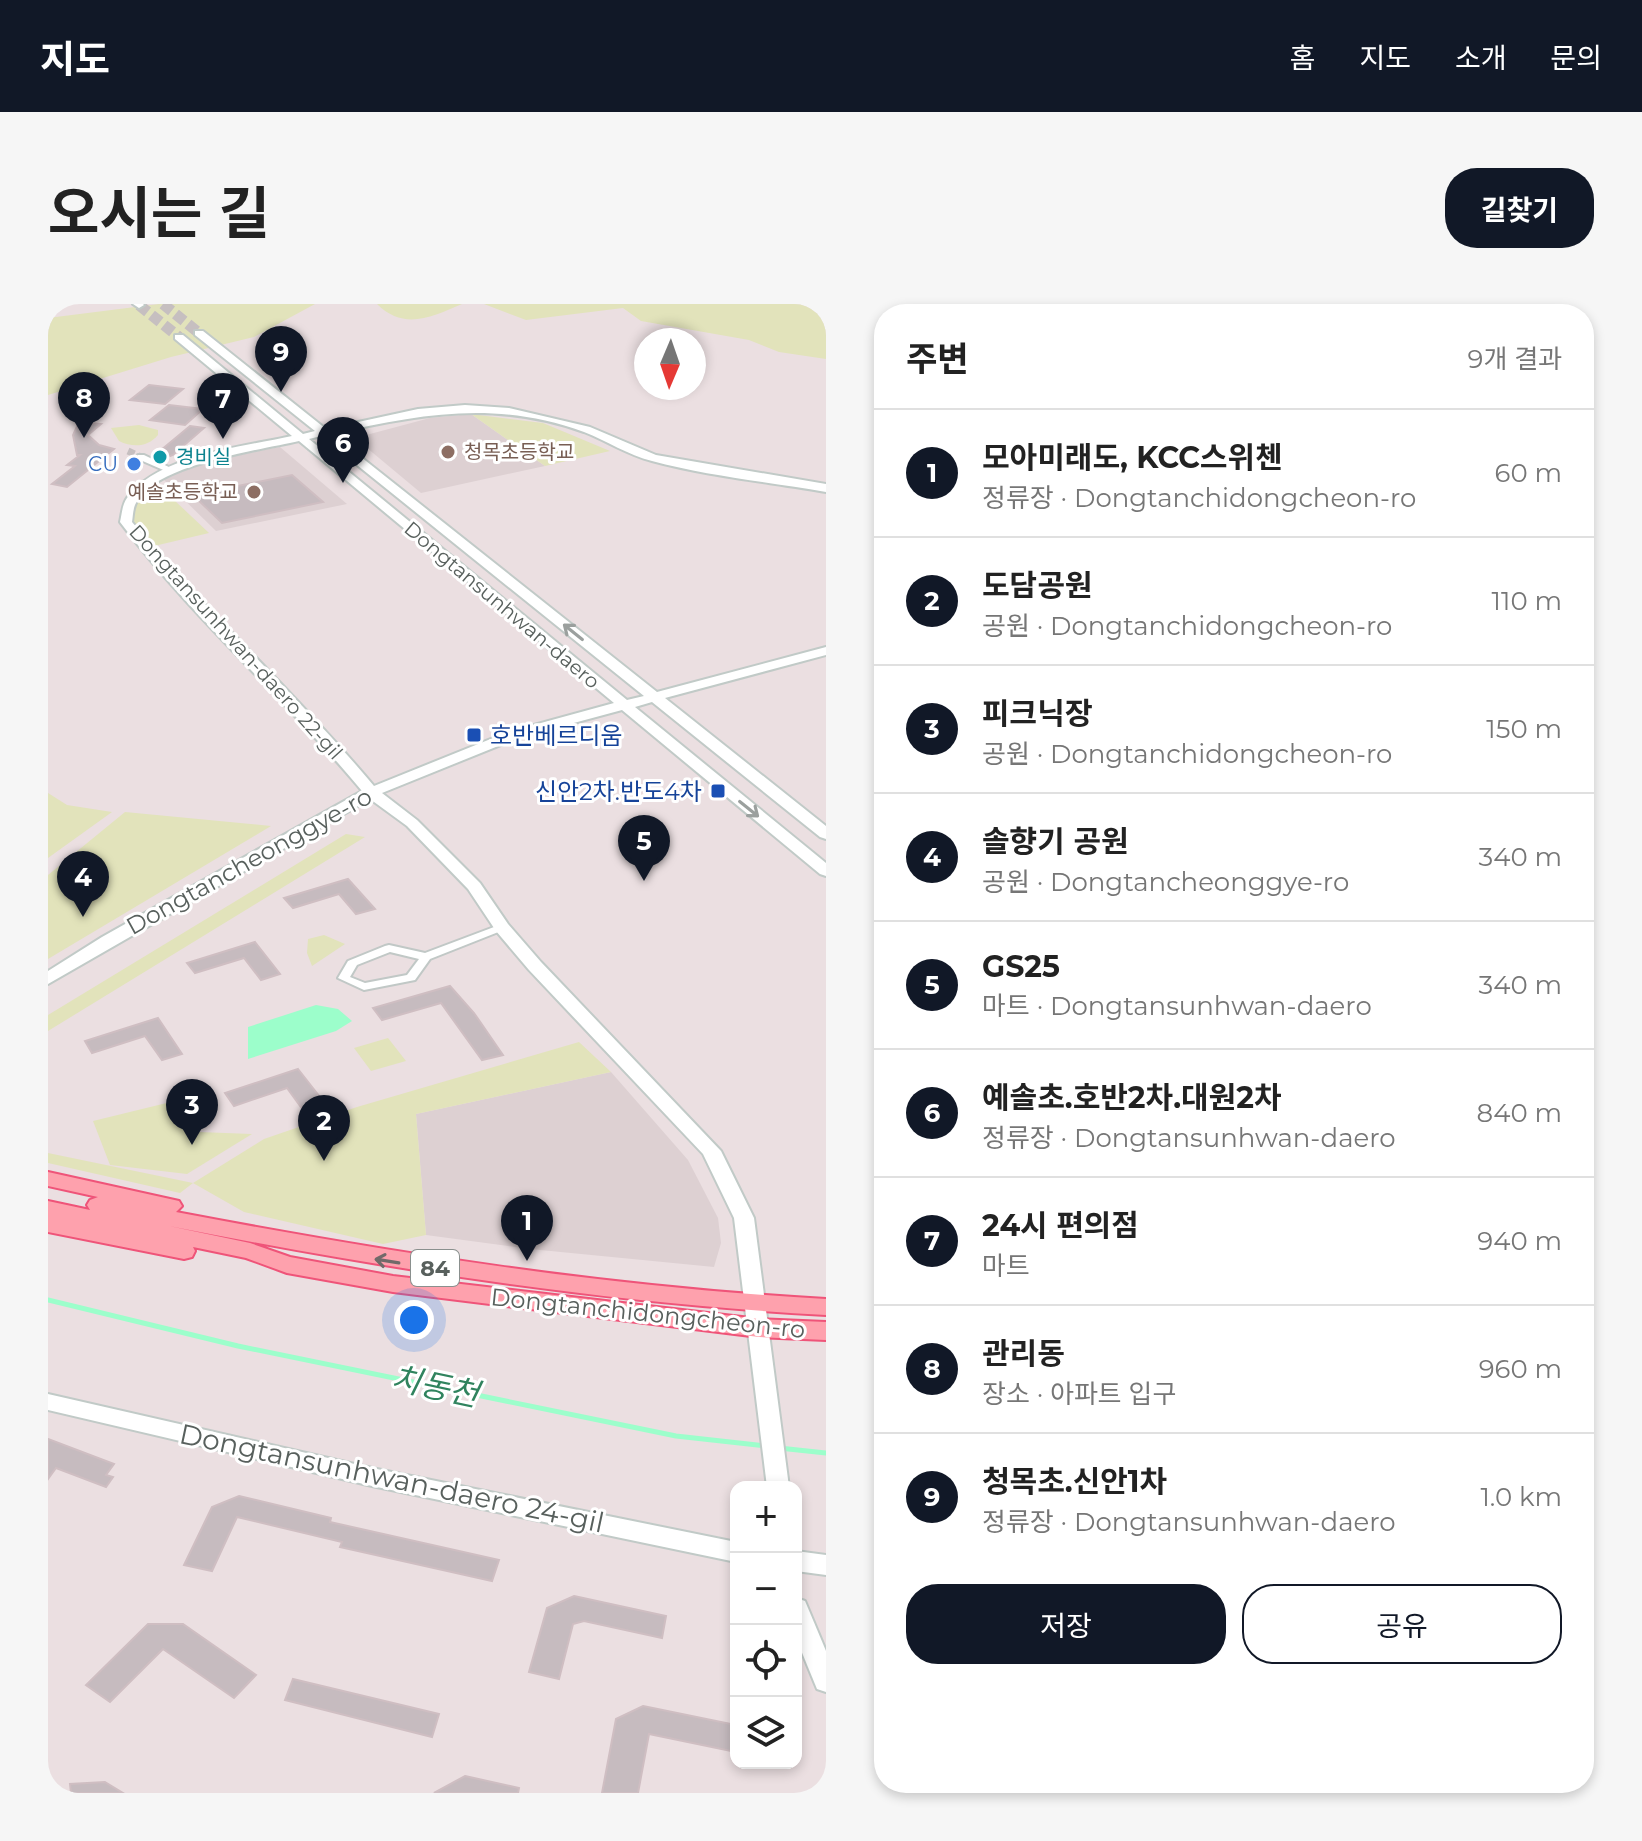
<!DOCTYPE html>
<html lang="ko">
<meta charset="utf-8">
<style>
:root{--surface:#fff;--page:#f6f6f6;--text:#222;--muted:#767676;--line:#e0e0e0;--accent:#111827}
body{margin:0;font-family:Montserrat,"Noto Sans KR",sans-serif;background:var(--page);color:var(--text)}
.controls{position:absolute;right:24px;bottom:24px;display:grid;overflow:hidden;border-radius:16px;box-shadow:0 4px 12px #0003}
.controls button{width:72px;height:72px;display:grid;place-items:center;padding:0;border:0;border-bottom:2px solid var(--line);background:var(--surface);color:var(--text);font:40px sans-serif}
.compass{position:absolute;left:586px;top:24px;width:72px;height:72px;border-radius:50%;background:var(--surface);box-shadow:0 4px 12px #0003;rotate:182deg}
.you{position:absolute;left:366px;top:1016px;width:28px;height:28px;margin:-20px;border:6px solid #fff;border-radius:50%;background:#1a73e8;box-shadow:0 0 0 12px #1a73e833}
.badge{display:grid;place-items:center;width:52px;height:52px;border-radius:50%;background:var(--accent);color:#fff;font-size:26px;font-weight:700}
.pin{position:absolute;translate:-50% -66px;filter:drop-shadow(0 2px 4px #0008)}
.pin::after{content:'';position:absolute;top:42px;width:28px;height:24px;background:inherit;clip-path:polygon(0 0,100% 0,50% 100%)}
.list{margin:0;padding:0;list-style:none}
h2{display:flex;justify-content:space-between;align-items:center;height:104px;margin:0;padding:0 32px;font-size:34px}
h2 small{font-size:26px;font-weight:400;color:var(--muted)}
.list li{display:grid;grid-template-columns:52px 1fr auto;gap:24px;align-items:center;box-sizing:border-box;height:128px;padding:0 32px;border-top:2px solid var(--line)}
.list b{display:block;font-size:30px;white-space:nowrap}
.list p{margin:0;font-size:26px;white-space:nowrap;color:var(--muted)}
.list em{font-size:26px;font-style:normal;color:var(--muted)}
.actions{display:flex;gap:16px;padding:24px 32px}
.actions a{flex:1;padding:18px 0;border:2px solid var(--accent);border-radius:32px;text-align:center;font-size:28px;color:var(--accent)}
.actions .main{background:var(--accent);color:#fff}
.icon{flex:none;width:44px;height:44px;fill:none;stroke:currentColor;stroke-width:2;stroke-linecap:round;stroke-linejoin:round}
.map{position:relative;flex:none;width:778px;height:1489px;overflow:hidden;border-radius:32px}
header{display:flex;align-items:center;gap:48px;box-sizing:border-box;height:112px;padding:0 40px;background:var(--accent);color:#fff}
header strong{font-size:38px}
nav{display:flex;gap:44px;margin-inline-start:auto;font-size:28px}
.intro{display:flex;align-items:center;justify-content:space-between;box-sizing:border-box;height:192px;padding:0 48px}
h1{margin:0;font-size:56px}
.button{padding:20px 36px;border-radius:32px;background:var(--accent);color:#fff;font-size:28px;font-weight:700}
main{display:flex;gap:48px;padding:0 48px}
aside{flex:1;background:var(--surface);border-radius:32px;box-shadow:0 4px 12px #0003}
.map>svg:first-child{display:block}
.education{fill:#ddd0d2}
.green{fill:#e2e3bb}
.water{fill:#9cfecb}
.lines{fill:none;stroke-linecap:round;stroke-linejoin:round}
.stream{stroke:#9cfecb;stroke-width:5}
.building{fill:#c6bbbf;stroke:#cfbec2;stroke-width:2}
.street-tunnel{stroke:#c6bfc0;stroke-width:7;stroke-dasharray:7 4;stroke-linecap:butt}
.secondary-tunnel{stroke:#c6bfc0;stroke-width:11;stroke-dasharray:11 5;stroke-linecap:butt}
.street-casing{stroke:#c1c8c6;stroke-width:4}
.secondary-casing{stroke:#c1cac7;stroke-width:4}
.primary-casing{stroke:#ef5479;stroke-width:4}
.street{fill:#fff;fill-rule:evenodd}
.secondary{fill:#fff;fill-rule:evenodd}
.primary{fill:#fea1ad;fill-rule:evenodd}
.oneway{stroke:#9ba09e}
.oneway2{stroke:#716a69}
.education-dot{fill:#8d6e63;stroke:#fff;stroke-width:3}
.culture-dot{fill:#0f9aa8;stroke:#fff;stroke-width:3}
.shop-dot{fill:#3f7fe0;stroke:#fff;stroke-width:3}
.transit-dot{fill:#1a4fb4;stroke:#fff;stroke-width:3}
.labels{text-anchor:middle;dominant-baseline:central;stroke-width:6;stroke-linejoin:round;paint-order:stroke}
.far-education-label{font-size:20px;fill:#785e54;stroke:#fff;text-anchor:start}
.far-culture-label{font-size:20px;fill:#0d838f;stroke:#fff;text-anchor:start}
.far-shop-label{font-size:20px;fill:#366cbe;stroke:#fff;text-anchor:end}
.far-street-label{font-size:20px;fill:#58605d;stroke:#fff}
.shield{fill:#fff;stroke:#8a908e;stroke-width:2}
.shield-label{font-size:22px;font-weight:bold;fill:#58605d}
.transit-label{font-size:24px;fill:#164399;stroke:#fff;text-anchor:start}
.street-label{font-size:24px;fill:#58605d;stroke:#fff}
.near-street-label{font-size:28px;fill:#58605d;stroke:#fff}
.near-water-label{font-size:32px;font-style:italic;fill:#30835e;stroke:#fff}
</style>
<header>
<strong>지도</strong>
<nav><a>홈</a><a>지도</a><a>소개</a><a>문의</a></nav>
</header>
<div class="intro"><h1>오시는 길</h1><a class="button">길찾기</a></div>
<main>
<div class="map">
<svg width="778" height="1489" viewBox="0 0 778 1489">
<rect width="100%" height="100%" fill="#ebdfe1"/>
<g class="education">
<path d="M423 110 497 162 373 189 307 134 382 114Z"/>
<path d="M232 143 299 200 168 227 115 175 127 168 166 156Z"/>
<path d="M563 768 640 856 670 914 673 939 666 963 482 945 378 931 368 810Z"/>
</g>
<g class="green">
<path d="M111 0H267L206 33 123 53 0 91V14Z"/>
<path d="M329 0H414C384 13 356 27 329 0Z"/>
<path d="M436 0H778V55L731 48 701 36 593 17 575 4 478 16Z"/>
<path d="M423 110 495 119 562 147 497 162Z"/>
<path d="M91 121 110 126V131C100 143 85 144 71 137L63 124Z"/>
<path d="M106 177 161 229 102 243 83 223 85 198Z"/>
<path d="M0 489 19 501 64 508 0 554Z"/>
<path d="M77 508 223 522 0 655V571Z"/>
<path d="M298 530 317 533 0 727V711Z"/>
<path d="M276 631 297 640 264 662 259 649 260 635Z"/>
<path d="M340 734 358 757 323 767 306 744Z"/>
<path d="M531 738 563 768 368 810 378 931 335 940 196 908 145 879 132 889 0 859V849L145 879 216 835 309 803Z"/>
<path d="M135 795 151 828 204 830 139 870 62 861 45 817Z"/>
</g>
<path class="water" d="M268 701 290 705 304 717 288 727 200 755V723Z"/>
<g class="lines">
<g class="stream">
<path d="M0 996 190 1042 628 1132 718 1142"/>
<path d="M731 1144 778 1149"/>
</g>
</g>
<g class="building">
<path d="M101 81 135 85 117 100 82 96Z"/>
<path d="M121 101 155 105 137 121 102 116Z"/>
<path d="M31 118 53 120 40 131 51 141 66 145 19 183 4 180 27 162 19 161 32 151H29L25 131Z"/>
<path d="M142 122 156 124 125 151 112 156 106 152Z"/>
<path d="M244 171 275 198 174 219 145 191Z"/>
<path d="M300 575 327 605 308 610 291 590 245 604 236 594Z"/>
<path d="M207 638 232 670 213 676 196 654 147 669 139 659Z"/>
<path d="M402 682 426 709 455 751 434 756 393 699 334 716 325 704Z"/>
<path d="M110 714 134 750 114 756 97 732 44 749 37 737Z"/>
<path d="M250 765 279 802 258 810 239 784 186 802 177 789Z"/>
<path d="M0 1135 66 1160 58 1171 65 1173 58 1183 8 1164 0 1175Z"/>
<path d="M191 1192 283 1214 282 1218 451 1256 444 1277 292 1243 294 1238 189 1213 164 1267 136 1261 164 1203Z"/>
<path d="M526 1292 618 1312 614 1334 536 1317 525 1320 511 1375 481 1368 499 1304Z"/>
<path d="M100 1320H135L208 1371 186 1394 115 1345 62 1398 38 1381Z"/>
<path d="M245 1375 391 1410 384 1433 237 1396Z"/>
<path d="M595 1402 688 1421V1448L601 1430 590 1489H554L568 1415Z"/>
<path d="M417 1472 471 1484 470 1489H386Z"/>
<path d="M57 1478 75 1489H23L22 1480Z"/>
</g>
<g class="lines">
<path class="street-tunnel" d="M80 147 93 153"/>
<g class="secondary-tunnel">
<path d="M115 0 151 29"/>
<path d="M91 1 131 33"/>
</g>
<defs>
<g id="street">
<path d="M90 151H96L127 166 120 168 90 155Z"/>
<path d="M454 620 458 621 460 623 458 625 382 655 367 676 316 686 290 674 300 657 337 642 341 641 377 649ZM342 648 371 655 359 671 317 679 302 673 309 661Z"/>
</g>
<g id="secondary">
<path d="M85 0H95L96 1 91 4Z"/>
<path d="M147 27H155L278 125 370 105 417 101 461 104 542 123 608 151 778 180V188C721 178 659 172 604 157 580 151 559 137 536 128 447 96 374 110 284 130L609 388 778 343V351L617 394 778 522V535L772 533 604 398 587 403 778 559V572L772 570 574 406 470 434 334 489 369 516 432 579 460 620 493 658 673 847 706 914 741 1183H719L686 914 655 850 481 666 448 627 420 585 359 522 322 495 0 680V667L54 633 314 487C237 394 144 314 72 218 74 210 74 201 79 194 110 151 195 143 244 132L127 35V31H135L255 130 267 127 147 31ZM273 132 596 392 579 396 261 135ZM251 137 566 399 460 428 326 482C249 390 160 310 84 218 85 212 85 204 88 199 105 161 212 146 251 137Z"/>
<path d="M0 1090 324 1164 688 1238V1258L324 1182 0 1106Z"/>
<path d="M748 1247 778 1251V1271L748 1267Z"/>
<path d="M748 1294 757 1297 778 1347V1388L769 1385 748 1334Z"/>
</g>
<path id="primary" d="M0 868 131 897 134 902 128 908C343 949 559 983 778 995V1011C556 999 339 965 121 922L202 939 242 953 345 972 711 1015 778 1018V1036L711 1033 345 988 239 969 198 954 145 943 147 947 144 953 136 955 0 928V897L42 906 39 901 42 896 50 893 0 882Z"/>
</defs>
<use href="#street" class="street-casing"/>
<use href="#secondary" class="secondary-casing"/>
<use href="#primary" class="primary-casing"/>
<use href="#street" class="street"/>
<use href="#secondary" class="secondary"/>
<use href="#primary" class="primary"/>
</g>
<defs><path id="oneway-shaft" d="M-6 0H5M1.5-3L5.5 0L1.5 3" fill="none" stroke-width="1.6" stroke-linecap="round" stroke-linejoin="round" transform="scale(2)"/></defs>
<g class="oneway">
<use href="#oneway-shaft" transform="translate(525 328) rotate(-141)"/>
<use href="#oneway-shaft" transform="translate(701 505) rotate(39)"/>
</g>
<use class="oneway2" href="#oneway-shaft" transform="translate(339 957) rotate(-171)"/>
<g class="education-dot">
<circle cx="400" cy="148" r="8"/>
<circle cx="206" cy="188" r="8"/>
</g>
<circle class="culture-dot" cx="112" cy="153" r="8"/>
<circle class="shop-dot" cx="86" cy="160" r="8"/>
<g class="transit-dot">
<rect x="418" y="423" width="16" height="16" rx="4"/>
<rect x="662" y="479" width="16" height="16" rx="4"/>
</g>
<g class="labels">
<g class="far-education-label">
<text x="416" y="148">청목초등학교</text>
<text x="190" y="188" text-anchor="end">예솔초등학교</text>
</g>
<g class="far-culture-label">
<text x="128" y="153">경비실</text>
</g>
<g class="far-shop-label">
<text x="70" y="160">CU</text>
</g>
<g class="far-street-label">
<text transform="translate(454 301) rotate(40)">Dongtansunhwan-daero</text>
<text transform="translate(188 338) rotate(48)">Dongtansunhwan-daero 22-gil</text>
</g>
<rect class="shield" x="363" y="946" width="48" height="36" rx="6"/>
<g class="shield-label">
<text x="387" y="964">84</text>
</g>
<g class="transit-label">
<text x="442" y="431">호반베르디움</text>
<text x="654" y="487" text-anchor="end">신안2차.반도4차</text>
</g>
<g class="street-label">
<text transform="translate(201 557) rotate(-29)">Dongtancheonggye-ro</text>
<text transform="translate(600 1009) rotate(6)">Dongtanchidongcheon-ro</text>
</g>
<g class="near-street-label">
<text transform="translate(344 1174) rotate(12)">Dongtansunhwan-daero 24-gil</text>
</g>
<g class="near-water-label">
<text transform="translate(387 1082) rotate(12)">치동천</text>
</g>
</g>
</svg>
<div class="controls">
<button>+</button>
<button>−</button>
<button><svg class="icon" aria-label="locate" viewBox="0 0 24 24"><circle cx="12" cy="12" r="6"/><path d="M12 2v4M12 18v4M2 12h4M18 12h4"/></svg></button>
<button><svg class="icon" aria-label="layers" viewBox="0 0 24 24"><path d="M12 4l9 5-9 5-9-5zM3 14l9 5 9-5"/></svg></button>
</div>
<svg class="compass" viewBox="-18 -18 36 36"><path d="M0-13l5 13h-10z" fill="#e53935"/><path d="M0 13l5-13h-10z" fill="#767676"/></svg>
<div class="you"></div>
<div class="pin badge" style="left:479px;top:957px">1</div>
<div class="pin badge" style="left:276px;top:857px">2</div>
<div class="pin badge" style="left:144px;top:841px">3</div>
<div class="pin badge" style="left:35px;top:613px">4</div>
<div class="pin badge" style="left:596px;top:577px">5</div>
<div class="pin badge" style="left:295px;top:179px">6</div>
<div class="pin badge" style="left:175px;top:135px">7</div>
<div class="pin badge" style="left:36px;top:134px">8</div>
<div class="pin badge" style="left:233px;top:88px">9</div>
</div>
<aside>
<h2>주변<small>9개 결과</small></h2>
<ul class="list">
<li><span class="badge">1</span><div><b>모아미래도, KCC스위첸</b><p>정류장 · Dongtanchidongcheon-ro</p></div><em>60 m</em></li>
<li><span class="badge">2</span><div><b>도담공원</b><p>공원 · Dongtanchidongcheon-ro</p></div><em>110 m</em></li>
<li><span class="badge">3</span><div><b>피크닉장</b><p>공원 · Dongtanchidongcheon-ro</p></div><em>150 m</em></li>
<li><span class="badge">4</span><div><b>솔향기 공원</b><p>공원 · Dongtancheonggye-ro</p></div><em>340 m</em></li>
<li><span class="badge">5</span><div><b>GS25</b><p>마트 · Dongtansunhwan-daero</p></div><em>340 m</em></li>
<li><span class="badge">6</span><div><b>예솔초.호반2차.대원2차</b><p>정류장 · Dongtansunhwan-daero</p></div><em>840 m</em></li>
<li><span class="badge">7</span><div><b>24시 편의점</b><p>마트</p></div><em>940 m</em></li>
<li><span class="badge">8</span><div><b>관리동</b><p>장소 · 아파트 입구</p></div><em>960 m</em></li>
<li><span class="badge">9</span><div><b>청목초.신안1차</b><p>정류장 · Dongtansunhwan-daero</p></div><em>1.0 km</em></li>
</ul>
<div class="actions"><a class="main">저장</a><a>공유</a></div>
</aside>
</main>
